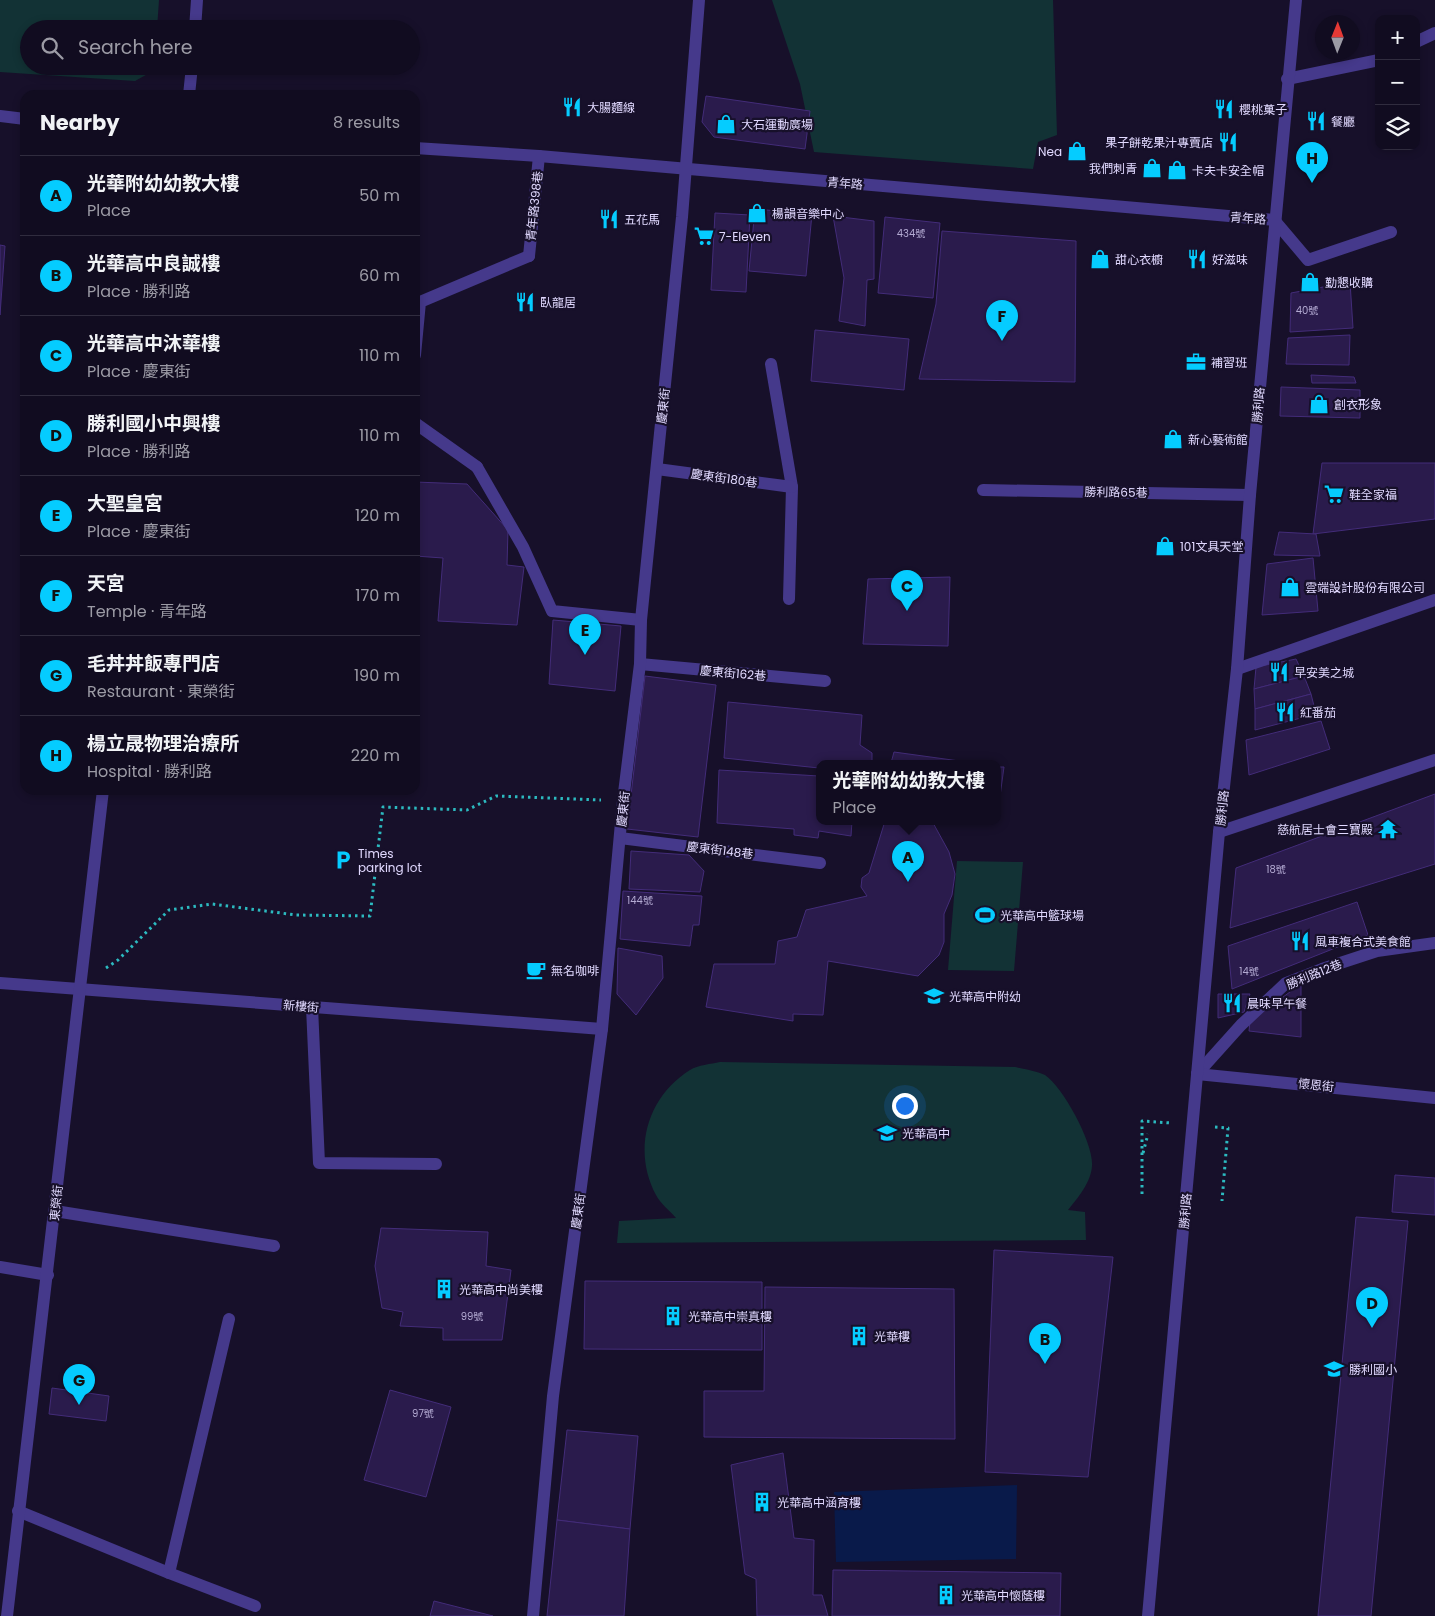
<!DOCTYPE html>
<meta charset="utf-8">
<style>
:root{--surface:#110c20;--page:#1e1a2d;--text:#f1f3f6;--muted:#9c9ba5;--line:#302c3e;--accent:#05ccff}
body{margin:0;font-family:Poppins,"Noto Sans TC",sans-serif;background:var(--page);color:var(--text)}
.controls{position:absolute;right:15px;top:15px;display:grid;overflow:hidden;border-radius:10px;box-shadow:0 2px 8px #0003}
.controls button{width:45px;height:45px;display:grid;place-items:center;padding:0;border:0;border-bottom:1px solid var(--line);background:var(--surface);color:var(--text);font:25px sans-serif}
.compass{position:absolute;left:1315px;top:15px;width:45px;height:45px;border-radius:50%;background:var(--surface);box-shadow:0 2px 8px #0003;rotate:1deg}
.you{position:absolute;left:904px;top:1105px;width:18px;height:18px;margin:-12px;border:4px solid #fff;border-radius:50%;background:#1a73e8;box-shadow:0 0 0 8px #1a73e833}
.badge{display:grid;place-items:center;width:32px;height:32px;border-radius:50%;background:var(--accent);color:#111;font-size:16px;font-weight:700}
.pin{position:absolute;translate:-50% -41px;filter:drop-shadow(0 1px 2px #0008)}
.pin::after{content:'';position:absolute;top:26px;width:18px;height:15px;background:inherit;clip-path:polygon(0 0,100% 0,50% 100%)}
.popup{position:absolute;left:816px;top:760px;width:185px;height:65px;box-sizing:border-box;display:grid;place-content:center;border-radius:10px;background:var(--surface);filter:drop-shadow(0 1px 4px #0005);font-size:16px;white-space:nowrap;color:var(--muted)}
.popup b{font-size:19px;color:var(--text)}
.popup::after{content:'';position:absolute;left:50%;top:100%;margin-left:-10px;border:10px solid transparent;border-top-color:var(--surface)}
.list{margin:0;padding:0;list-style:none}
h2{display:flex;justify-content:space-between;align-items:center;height:65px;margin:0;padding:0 20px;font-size:21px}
h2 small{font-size:16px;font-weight:400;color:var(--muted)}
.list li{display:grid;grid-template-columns:32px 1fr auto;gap:15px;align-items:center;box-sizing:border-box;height:80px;padding:0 20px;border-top:1px solid var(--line)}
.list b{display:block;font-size:19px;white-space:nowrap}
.list p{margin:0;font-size:16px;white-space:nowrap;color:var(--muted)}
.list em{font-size:16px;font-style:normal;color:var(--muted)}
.icon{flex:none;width:28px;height:28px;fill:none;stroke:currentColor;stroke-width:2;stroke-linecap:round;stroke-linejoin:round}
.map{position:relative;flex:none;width:1435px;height:1616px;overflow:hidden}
.search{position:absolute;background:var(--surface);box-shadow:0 2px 8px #0003;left:20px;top:20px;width:400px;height:55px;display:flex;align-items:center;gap:12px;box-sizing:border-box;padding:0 18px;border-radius:28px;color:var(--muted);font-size:19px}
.panel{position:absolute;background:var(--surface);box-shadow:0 2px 8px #0003;left:20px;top:90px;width:400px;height:705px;border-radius:15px}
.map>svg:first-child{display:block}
.green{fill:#123235}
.water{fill:#091a4a}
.building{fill:#2a1b4c;stroke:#432c79}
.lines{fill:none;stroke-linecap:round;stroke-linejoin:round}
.path{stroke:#2cbac0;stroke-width:3;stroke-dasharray:2.5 4;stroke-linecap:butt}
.service{stroke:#45398b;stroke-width:12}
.minor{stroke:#45398b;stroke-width:12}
.tertiary{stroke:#45398b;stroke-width:12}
.labels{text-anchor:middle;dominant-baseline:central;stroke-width:4.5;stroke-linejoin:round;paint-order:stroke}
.number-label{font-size:10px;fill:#b3aad2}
.poi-label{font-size:12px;fill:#e1d9ff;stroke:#17102a;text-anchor:start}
.street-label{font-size:12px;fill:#e1d9ff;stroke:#17102a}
</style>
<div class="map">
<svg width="1435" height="1616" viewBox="0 0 1435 1616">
<rect width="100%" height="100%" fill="#17102a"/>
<g class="green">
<path d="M0 0H159L157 29H29V66H153V71L135 81 0 72Z"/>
<path d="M772 0H1053L1057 135 1038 142 1033 169 814 152 800 84Z"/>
<path d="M957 861 1023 862 1014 971 948 970Z"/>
<path d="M720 1062 1015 1067C1024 1069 1037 1071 1045 1075 1063 1087 1094 1144 1092 1166 1091 1182 1078 1198 1068 1210L1085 1212 1086 1240 617 1243 619 1221 676 1218C670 1211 660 1203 656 1195 632 1150 647 1097 690 1070 698 1065 711 1064 720 1062Z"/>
</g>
<path class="water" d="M1017 1485 1016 1559 836 1562 834 1492Z"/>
<g class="building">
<path d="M706 96 810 111 805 149 714 137 702 122Z"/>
<path d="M755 209 812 214 806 276 749 271Z"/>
<path d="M715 213 750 215 746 292 711 290Z"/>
<path d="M833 216 874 221V279L867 280 865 326 839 321 844 278Z"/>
<path d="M885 217 940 223 933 298 878 293Z"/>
<path d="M942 231 1076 241 1075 382 919 379 936 304Z"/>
<path d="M0 245 5 246 0 315Z"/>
<path d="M1350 282 1353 328 1290 332 1291 293Z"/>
<path d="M815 330 909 339 904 390 811 381Z"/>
<path d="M1350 335 1349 365 1286 364 1288 338Z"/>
<path d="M1311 375 1354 377 1356 383H1312Z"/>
<path d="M1281 387 1360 390V418L1280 416Z"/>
<path d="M1322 463H1435V519L1313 534Z"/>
<path d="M415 482 467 484 508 530 507 565 524 567 517 625 438 621 443 558 415 556Z"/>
<path d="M1279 532 1316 534 1320 556 1274 555Z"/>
<path d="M1313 558 1318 611 1262 615 1267 564Z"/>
<path d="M950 577 948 646 863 644 868 579Z"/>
<path d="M553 620 621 626 615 691 549 684Z"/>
<path d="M1296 659 1304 676 1254 689 1256 667Z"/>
<path d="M645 676 716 685 698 837 627 829Z"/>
<path d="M1304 676 1311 694 1255 709 1254 689Z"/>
<path d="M1311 694 1316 714 1255 730V709Z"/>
<path d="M728 702 862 715 860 745 872 753V763H819V768L724 758Z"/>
<path d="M1321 721 1330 749 1249 775 1246 740Z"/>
<path d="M894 752 974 763H891Z"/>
<path d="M997 767H1004L997 818Z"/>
<path d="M719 770 819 776V821H852L851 836 819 831 818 838 794 835V829L717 823Z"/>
<path d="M1435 794V864L1230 928 1236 868Z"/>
<path d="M885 821H932L949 852 955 874 952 895 944 914V942L939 955 918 976 828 961 823 1015 793 1014V1021L706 1007 714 964H775L778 941 797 937 806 910 867 896 861 887 862 878 869 873Z"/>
<path d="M631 851 689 855 704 871 700 892 629 889Z"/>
<path d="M623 891 702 896 699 925H693L690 946 620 939Z"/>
<path d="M1357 902 1368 935 1232 989 1228 946Z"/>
<path d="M618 948 662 956 663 978 636 1015 617 994Z"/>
<path d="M1301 984V1037L1249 1031 1250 1021Z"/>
<path d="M1218 994H1250L1244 1012 1218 1018Z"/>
<path d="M1395 1175 1435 1178V1215L1392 1212Z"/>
<path d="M1356 1217 1408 1221 1371 1616H1318Z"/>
<path d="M381 1228 488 1232 486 1266 511 1270 502 1340H443V1328L400 1326 403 1312 382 1308 375 1266Z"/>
<path d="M994 1250 1113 1257 1088 1477 985 1472Z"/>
<path d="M585 1281 762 1282V1350L584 1349Z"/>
<path d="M765 1287 954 1289 955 1439 704 1437V1391H764Z"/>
<path d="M52 1388 109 1396 106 1421 49 1414Z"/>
<path d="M390 1390 451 1407 426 1497 364 1480Z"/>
<path d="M567 1430 638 1436 630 1529 557 1520Z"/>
<path d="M783 1453 794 1538 814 1540 813 1595H822L828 1616H757L756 1579 745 1574 731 1465Z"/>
<path d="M557 1520 630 1529 624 1616H547Z"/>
<path d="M833 1570 1061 1573 1060 1616H832Z"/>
<path d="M434 1601 493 1616H430Z"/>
</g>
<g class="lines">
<g class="path">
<path d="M106 968 118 960 169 910 212 904 296 915 370 916 383 807 467 810 496 796 601 800"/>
<path d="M1215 1127 1228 1128 1222 1201"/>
<path d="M1143 1153 1148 1134"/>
<path d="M1142 1194V1121L1171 1123"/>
</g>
<g class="service">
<path d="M1416 42 1435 33"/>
<path d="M1287 79 1379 60"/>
<path d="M1274 220 1308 260 1391 232"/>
<path d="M529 256 539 156"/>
<path d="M771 364 792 487 789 599"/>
<path d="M477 467 523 547 552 611 641 620"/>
<path d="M657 469 792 487"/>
<path d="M983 490 1250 495"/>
<path d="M640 664 825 681"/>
<path d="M1237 669 1435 600"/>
<path d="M1219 832 1435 760"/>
<path d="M620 838 820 863"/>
<path d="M312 1007 319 1163 436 1164"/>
<path d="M1197 1074 1241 1025 1286 983 1322 969 1377 951 1435 943"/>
<path d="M55 1211 274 1246"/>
<path d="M0 1267 48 1275"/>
<path d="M18 1511 169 1573 255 1606"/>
<path d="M169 1573 229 1319"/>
</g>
<g class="minor">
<path d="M195 29 197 0"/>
<path d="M189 95 192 66"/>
<path d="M0 116 25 119"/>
<path d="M415 148 539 156 1274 220"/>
<path d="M415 355 420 302 529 256"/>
<path d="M415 423 477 467"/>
<path d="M0 983 602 1029"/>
<path d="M1197 1074 1435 1098"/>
<path d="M7 1616 103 790"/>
<path d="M533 1616 553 1396 602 1029 623 801 640 664 641 620 682 217 699 0"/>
</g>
<path class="tertiary" d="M1148 1616 1219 832 1237 669 1250 495 1296 0"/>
</g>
<defs>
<symbol id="restaurant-bare" viewBox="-9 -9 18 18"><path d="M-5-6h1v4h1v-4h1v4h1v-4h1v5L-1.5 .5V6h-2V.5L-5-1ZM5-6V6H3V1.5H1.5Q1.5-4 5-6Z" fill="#05ccff" stroke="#17102a" stroke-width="2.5" paint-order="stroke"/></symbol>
<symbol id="shop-bare" viewBox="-9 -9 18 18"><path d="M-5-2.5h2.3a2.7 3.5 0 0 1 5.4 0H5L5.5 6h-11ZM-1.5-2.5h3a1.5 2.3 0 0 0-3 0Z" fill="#05ccff" stroke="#17102a" stroke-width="2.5" paint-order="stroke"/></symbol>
<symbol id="supermarket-bare" viewBox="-9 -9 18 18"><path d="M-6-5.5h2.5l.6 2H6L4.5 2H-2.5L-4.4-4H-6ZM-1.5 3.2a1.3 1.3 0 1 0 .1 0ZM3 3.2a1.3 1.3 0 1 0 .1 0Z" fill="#05ccff" stroke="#17102a" stroke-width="2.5" paint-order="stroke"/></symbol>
<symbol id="office-bare" viewBox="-9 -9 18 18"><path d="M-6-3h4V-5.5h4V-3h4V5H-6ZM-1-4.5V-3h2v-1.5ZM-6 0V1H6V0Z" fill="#05ccff" stroke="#17102a" stroke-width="2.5" paint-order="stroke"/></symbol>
<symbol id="temple-bare" viewBox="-9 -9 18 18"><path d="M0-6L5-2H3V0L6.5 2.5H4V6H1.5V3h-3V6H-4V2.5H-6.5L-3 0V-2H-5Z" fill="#05ccff" stroke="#17102a" stroke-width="2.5" paint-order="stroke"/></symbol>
<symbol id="parking-bare" viewBox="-9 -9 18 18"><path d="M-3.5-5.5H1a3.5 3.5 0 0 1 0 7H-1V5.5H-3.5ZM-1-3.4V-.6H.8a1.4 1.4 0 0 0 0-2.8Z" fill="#05ccff" stroke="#17102a" stroke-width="2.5" paint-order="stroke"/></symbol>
<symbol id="stadium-bare" viewBox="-9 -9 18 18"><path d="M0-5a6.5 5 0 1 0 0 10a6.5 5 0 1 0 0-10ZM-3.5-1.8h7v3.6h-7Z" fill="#05ccff" stroke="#17102a" stroke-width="2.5" paint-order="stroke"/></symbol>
<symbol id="cafe-bare" viewBox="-9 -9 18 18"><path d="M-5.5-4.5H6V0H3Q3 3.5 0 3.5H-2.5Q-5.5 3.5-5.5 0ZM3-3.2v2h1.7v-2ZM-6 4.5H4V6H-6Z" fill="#05ccff" stroke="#17102a" stroke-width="2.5" paint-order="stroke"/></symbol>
<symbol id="school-bare" viewBox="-9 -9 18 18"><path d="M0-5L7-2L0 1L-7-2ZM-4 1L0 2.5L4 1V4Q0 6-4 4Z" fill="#05ccff" stroke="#17102a" stroke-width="2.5" paint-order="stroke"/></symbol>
<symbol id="building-bare" viewBox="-9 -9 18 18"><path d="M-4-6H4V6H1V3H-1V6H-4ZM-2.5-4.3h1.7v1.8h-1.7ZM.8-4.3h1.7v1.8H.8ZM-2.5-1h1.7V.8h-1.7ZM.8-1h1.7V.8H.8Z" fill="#05ccff" stroke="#17102a" stroke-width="2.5" paint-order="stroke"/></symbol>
</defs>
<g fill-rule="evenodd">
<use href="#restaurant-bare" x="558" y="93" width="28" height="28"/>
<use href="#restaurant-bare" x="1210" y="95" width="28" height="28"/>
<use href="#restaurant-bare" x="1302" y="107" width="28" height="28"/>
<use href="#shop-bare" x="712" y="110" width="28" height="28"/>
<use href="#restaurant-bare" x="1214" y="128" width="28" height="28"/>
<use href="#shop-bare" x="1063" y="137" width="28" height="28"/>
<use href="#shop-bare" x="1138" y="154" width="28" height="28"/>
<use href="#shop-bare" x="1163" y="156" width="28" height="28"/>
<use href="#shop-bare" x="743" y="199" width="28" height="28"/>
<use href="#restaurant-bare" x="595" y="205" width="28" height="28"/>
<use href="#supermarket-bare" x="690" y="222" width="28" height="28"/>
<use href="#shop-bare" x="1086" y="245" width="28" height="28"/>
<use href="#restaurant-bare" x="1183" y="245" width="28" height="28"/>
<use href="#shop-bare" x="1296" y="268" width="28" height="28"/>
<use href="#restaurant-bare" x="511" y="288" width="28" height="28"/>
<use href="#office-bare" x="1182" y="348" width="28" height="28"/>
<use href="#shop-bare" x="1305" y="390" width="28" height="28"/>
<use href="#shop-bare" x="1159" y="425" width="28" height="28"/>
<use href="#supermarket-bare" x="1320" y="480" width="28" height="28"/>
<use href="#shop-bare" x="1151" y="532" width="28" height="28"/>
<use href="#shop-bare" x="1276" y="573" width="28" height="28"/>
<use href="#restaurant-bare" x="1265" y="658" width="28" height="28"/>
<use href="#restaurant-bare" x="1271" y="698" width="28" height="28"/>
<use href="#temple-bare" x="1374" y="815" width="28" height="28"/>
<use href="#parking-bare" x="329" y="846" width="28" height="28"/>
<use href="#stadium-bare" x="971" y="901" width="28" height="28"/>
<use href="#restaurant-bare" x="1286" y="927" width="28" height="28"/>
<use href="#cafe-bare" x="522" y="956" width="28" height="28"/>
<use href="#school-bare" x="920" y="982" width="28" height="28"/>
<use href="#restaurant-bare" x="1218" y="989" width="28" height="28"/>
<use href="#school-bare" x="873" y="1119" width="28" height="28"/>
<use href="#building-bare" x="430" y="1275" width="28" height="28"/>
<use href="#building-bare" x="659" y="1302" width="28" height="28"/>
<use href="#building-bare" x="845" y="1322" width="28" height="28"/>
<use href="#school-bare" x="1320" y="1355" width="28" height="28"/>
<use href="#building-bare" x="748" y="1488" width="28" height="28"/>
<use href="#building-bare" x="932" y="1581" width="28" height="28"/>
</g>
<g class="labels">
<g class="number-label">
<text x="911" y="233">434號</text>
<text x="1307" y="310">40號</text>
<text x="1276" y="869">18號</text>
<text x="640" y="900">144號</text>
<text x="1249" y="971">14號</text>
<text x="472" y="1316">99號</text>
<text x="423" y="1413">97號</text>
</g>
<g class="poi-label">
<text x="587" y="107">大腸麵線</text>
<text x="1239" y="109">櫻桃菓子</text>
<text x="1331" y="121">餐廳</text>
<text x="741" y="124">大石運動廣場</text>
<text x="1213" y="142" text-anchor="end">果子餅乾果汁專賣店</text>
<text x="1062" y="151" text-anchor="end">Nea</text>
<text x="1137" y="168" text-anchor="end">我們刺青</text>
<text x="1192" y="170">卡夫卡安全帽</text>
<text x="772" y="213">楊韻音樂中心</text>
<text x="624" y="219">五花馬</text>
<text x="719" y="236">7-Eleven</text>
<text x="1115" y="259">甜心衣櫥</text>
<text x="1212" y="259">好滋味</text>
<text x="1325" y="282">勤懇收購</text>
<text x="540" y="302">臥龍居</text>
<text x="1211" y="362">補習班</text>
<text x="1334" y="404">創衣形象</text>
<text x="1188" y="439">新心藝術館</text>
<text x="1349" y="494">鞋全家福</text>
<text x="1180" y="546">101文具天堂</text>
<text x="1305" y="587">雲端設計股份有限公司</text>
<text x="1294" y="672">早安美之城</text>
<text x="1300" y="712">紅番茄</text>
<text x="1373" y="829" text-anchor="end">慈航居士會三寶殿</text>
<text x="358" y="853">Times<tspan x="358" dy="14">parking lot</tspan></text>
<text x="1000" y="915">光華高中籃球場</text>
<text x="1315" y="941">風車複合式美食館</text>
<text x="551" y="970">無名咖啡</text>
<text x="949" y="996">光華高中附幼</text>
<text x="1247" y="1003">晨味早午餐</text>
<text x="902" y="1133">光華高中</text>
<text x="459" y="1289">光華高中尚美樓</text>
<text x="688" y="1316">光華高中崇真樓</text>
<text x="874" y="1336">光華樓</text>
<text x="1349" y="1369">勝利國小</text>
<text x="777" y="1502">光華高中涵育樓</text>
<text x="961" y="1595">光華高中懷蔭樓</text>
</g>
<g class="street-label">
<text transform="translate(845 183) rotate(5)">青年路</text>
<text transform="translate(534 206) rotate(-84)">青年路398巷</text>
<text transform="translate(1248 218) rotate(4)">青年路</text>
<text transform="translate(1258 405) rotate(-85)">勝利路</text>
<text transform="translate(663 406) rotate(-84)">慶東街</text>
<text transform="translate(724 478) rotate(8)">慶東街180巷</text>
<text transform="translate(1116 492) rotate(1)">勝利路65巷</text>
<text transform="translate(733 673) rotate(5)">慶東街162巷</text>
<text transform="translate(1222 808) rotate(-84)">勝利路</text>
<text transform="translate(623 809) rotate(-84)">慶東街</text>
<text transform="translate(720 850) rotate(7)">慶東街148巷</text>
<text transform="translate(1314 974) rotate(-22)">勝利路12巷</text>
<text transform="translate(301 1006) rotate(5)">新樓街</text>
<text transform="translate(1316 1085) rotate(6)">懷恩街</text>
<text transform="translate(56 1203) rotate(-84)">東榮街</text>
<text transform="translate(578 1211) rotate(-82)">慶東街</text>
<text transform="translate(1185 1211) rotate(-85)">勝利路</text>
</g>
</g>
</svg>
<div class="controls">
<button>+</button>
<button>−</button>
<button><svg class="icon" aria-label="layers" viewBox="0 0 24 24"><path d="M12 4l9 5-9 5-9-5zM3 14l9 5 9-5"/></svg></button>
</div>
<svg class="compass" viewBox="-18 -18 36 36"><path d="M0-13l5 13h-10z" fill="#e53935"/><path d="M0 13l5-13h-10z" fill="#9c9ba5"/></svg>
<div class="you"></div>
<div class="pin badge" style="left:908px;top:882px">A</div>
<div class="popup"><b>光華附幼幼教大樓</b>Place</div>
<div class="pin badge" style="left:1045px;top:1364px">B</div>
<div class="pin badge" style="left:907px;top:611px">C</div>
<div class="pin badge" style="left:1372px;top:1328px">D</div>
<div class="pin badge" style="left:585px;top:655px">E</div>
<div class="pin badge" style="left:1002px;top:341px">F</div>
<div class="pin badge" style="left:79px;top:1405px">G</div>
<div class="pin badge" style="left:1312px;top:183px">H</div>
<div class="search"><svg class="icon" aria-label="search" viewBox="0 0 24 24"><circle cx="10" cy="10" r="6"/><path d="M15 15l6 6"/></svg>Search here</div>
<section class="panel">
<h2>Nearby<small>8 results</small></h2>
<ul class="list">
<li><span class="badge">A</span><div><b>光華附幼幼教大樓</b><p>Place</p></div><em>50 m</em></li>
<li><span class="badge">B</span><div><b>光華高中良誠樓</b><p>Place · 勝利路</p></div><em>60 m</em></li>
<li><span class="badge">C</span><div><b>光華高中沐華樓</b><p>Place · 慶東街</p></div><em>110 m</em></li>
<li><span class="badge">D</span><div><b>勝利國小中興樓</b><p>Place · 勝利路</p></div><em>110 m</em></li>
<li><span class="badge">E</span><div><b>大聖皇宮</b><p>Place · 慶東街</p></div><em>120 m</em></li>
<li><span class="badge">F</span><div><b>天宮</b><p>Temple · 青年路</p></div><em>170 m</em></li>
<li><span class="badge">G</span><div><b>毛丼丼飯專門店</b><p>Restaurant · 東榮街</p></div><em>190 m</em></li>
<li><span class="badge">H</span><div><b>楊立晟物理治療所</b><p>Hospital · 勝利路</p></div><em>220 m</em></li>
</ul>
</section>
</div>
